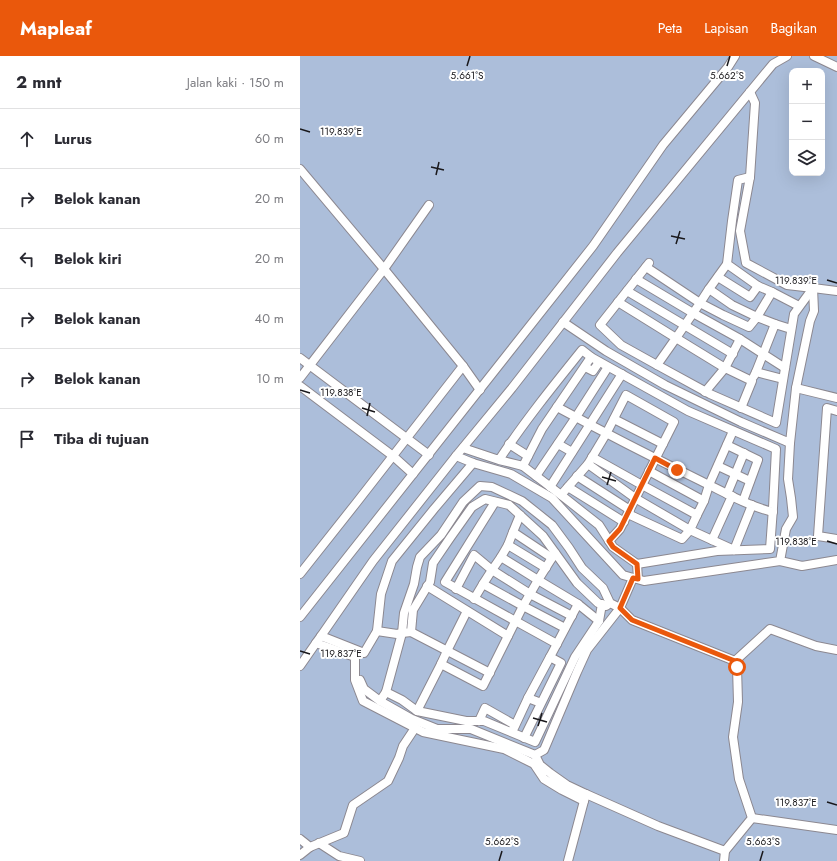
<!DOCTYPE html>
<html lang="id">
<meta charset="utf-8">
<style>
:root{--surface:#fff;--page:#f2f2f3;--text:#2b2b33;--muted:#7c7c81;--line:#e1e1e2;--accent:#ea580c}
body{margin:0;font-family:Jost,sans-serif;background:var(--page);color:var(--text)}
.controls{position:absolute;right:12px;top:12px;display:grid;overflow:hidden;border-radius:8px;box-shadow:0 4px 16px #0002}
.controls button{width:36px;height:36px;display:grid;place-items:center;padding:0;border:0;border-bottom:1px solid var(--line);background:var(--surface);color:var(--text);font:20px sans-serif}
.stop{position:absolute;width:12px;height:12px;margin:-9px;border:3px solid #ea580c;border-radius:50%;background:#fff}
.stop.end{background:#ea580c;border-color:#fff;box-shadow:0 1px 4px #0008}
.list{margin:0;padding:0;list-style:none}
h2{display:flex;justify-content:space-between;align-items:center;height:52px;margin:0;padding:0 16px;font-size:17px}
h2 small{font-size:13px;font-weight:400;color:var(--muted)}
.list li{display:grid;grid-template-columns:26px 1fr auto;gap:12px;align-items:center;box-sizing:border-box;height:60px;padding:0 16px;border-top:1px solid var(--line)}
.list b{display:block;font-size:15px;white-space:nowrap}
.list em{font-size:13px;font-style:normal;color:var(--muted)}
.icon{flex:none;width:22px;height:22px;fill:none;stroke:currentColor;stroke-width:2;stroke-linecap:round;stroke-linejoin:round}
.map{position:relative;flex:none;width:537px;height:805px;overflow:hidden}
header{display:flex;align-items:center;gap:24px;box-sizing:border-box;height:56px;padding:0 20px;background:var(--accent);color:#fff}
header strong{font-size:19px}
nav{display:flex;gap:22px;margin-inline-start:auto;font-size:14px}
main{display:flex}
aside{flex:1;background:var(--surface)}
.map>svg:first-child{display:block}
.water{fill:#acbeda;fill-rule:evenodd}
.lines{fill:none;stroke-linecap:round;stroke-linejoin:round}
.lane-casing{stroke:#8c8890;stroke-width:10}
.lane{stroke:#fff;stroke-width:8}
.route{stroke:#ea580c;stroke-width:5}
.ticks{fill:none;stroke:#19181b;stroke-width:1.5}
.ticks-label{font-size:10px;text-anchor:middle;fill:#19181b;stroke:#fff;stroke-width:4;stroke-linejoin:round;paint-order:stroke}
</style>
<header>
<strong>Mapleaf</strong>
<nav><a>Peta</a><a>Lapisan</a><a>Bagikan</a></nav>
</header>
<main>
<aside>
<h2>2 mnt<small>Jalan kaki · 150 m</small></h2>
<ul class="list">
<li><svg class="icon" aria-label="ahead" viewBox="0 0 24 24"><path d="M12 20V5M6 11l6-6 6 6"/></svg><div><b>Lurus</b></div><em>60 m</em></li>
<li><svg class="icon" aria-label="right" viewBox="0 0 24 24"><path d="M7 20v-9h11M14 6l5 5-5 5"/></svg><div><b>Belok kanan</b></div><em>20 m</em></li>
<li><svg class="icon" aria-label="left" viewBox="0 0 24 24"><path d="M17 20v-9H6M10 6l-5 5 5 5"/></svg><div><b>Belok kiri</b></div><em>20 m</em></li>
<li><svg class="icon" aria-label="right" viewBox="0 0 24 24"><path d="M7 20v-9h11M14 6l5 5-5 5"/></svg><div><b>Belok kanan</b></div><em>40 m</em></li>
<li><svg class="icon" aria-label="right" viewBox="0 0 24 24"><path d="M7 20v-9h11M14 6l5 5-5 5"/></svg><div><b>Belok kanan</b></div><em>10 m</em></li>
<li><svg class="icon" aria-label="arrive" viewBox="0 0 24 24"><path d="M6 21V4h12l-3 4 3 4H6"/></svg><div><b>Tiba di tujuan</b></div></li>
</ul>
</aside>
<div class="map">
<svg width="537" height="805" viewBox="0 0 537 805">
<rect width="100%" height="100%" fill="#fbf9fe"/>
<path class="water" d="M0 0H537V805H0ZM492 15H522V117H492Z"/>
<g class="lines">
<defs>
<g id="lane">
<path d="M514 0 537 11"/>
<path d="M0 113 84 213 129 149"/>
<path d="M450 121 438 124 432 165 427 208 458 230"/>
<path d="M349 207 300 269 321 289 357 309 410 338 476 367 494 258 513 232 537 235"/>
<path d="M346 211 400 247 376 282 425 312 440 283"/>
<path d="M418 221 450 241 458 230 472 236"/>
<path d="M336 223 393 257 440 283 485 312"/>
<path d="M409 233 427 208"/>
<path d="M327 235 433 298"/>
<path d="M318 246 376 282 357 309"/>
<path d="M263 266 306 295 365 329 441 366 490 387 496 332 510 265 514 255 513 232 487 229 446 207 440 175 450 121 455 47 450 36"/>
<path d="M475 268 457 261 432 249 409 233 400 247 423 259 449 271 457 261 472 236 499 250"/>
<path d="M291 301 388 355 476 393 473 452 470 493 417 495 337 508"/>
<path d="M0 302 129 399"/>
<path d="M285 311 293 315 299 306"/>
<path d="M456 316 475 268 491 273"/>
<path d="M454 320 456 316 483 323"/>
<path d="M0 322 84 213 163 310"/>
<path d="M0 330 93 400 113 418"/>
<path d="M496 332 537 342"/>
<path d="M405 336 425 312 452 325 441 352"/>
<path d="M257 351C305 377 352 401 401 425 424 436 448 450 473 456"/>
<path d="M537 355 527 352 518 480 537 483"/>
<path d="M314 363 363 388"/>
<path d="M209 388 228 400"/>
<path d="M258 388 272 396"/>
<path d="M427 389 458 404 443 445"/>
<path d="M163 392 199 404 223 410 242 373 291 301 282 294C253 330 224 366 199 404"/>
<path d="M156 400 173 407 211 418 252 442 323 519 344 525 480 505 486 473 493 461 491 442 488 423 490 387"/>
<path d="M292 401 342 429 397 459 404 445 349 415"/>
<path d="M173 407 134 453 92 505 81 538 77 575 64 597 21 580 73 505 156 400 212 332 317 197 473 8 487 0"/>
<path d="M288 408 335 442 390 474 382 483 328 458"/>
<path d="M223 410 261 439 299 469 313 491 337 508 338 523"/>
<path d="M418 410 450 425"/>
<path d="M236 420 276 361 308 311"/>
<path d="M277 420 330 454"/>
<path d="M250 431 322 318"/>
<path d="M268 431 324 466"/>
<path d="M427 438 444 397"/>
<path d="M261 439 288 408 306 378 326 339 374 366 320 473 309 485"/>
<path d="M404 445 409 429 433 375"/>
<path d="M195 446 145 526 257 588"/>
<path d="M397 459 390 474 434 494 452 449"/>
<path d="M213 476 220 459"/>
<path d="M412 484 432 440"/>
<path d="M208 489 213 476 252 502"/>
<path d="M255 497 238 524 278 548 299 565"/>
<path d="M480 505 502 510 537 504"/>
<path d="M0 518 57 446 163 310 180 334"/>
<path d="M183 528 192 514 230 538 238 524 201 501 208 489 246 512"/>
<path d="M127 530 208 580 223 550 265 572"/>
<path d="M156 533 174 499 192 514 201 501"/>
<path d="M174 543 183 528 223 550 230 538 272 560"/>
<path d="M310 547 306 550 298 547 277 527 243 480 209 449 185 443 172 451 150 482 133 507 130 526 113 554 111 576 102 577 104 557 114 528 117 511 120 501 141 479 163 446 180 430 192 431 222 445 252 469 269 492 282 512 303 532 310 547 320 552 333 522"/>
<path d="M0 561 293 190 363 89 428 11 435 0"/>
<path d="M77 575 97 578 102 577 86 636 102 644 117 655 166 665H184L235 686 275 601 299 565 302 548"/>
<path d="M111 576 190 617"/>
<path d="M21 580 16 587 55 601V624L63 645 123 676 204 693 234 708 244 723 262 734 284 745 286 738 267 729 250 717 240 709 235 699"/>
<path d="M250 601 278 548"/>
<path d="M435 605 470 573 516 590 537 594"/>
<path d="M141 608 147 595 167 555"/>
<path d="M0 610 16 587"/>
<path d="M60 624 64 633 80 645"/>
<path d="M86 636 80 645 112 663 137 673H171L235 699 244 694 277 616 287 594 320 552 332 564 435 605 437 611 438 646 433 681 439 723 452 762 425 795 358 770 286 738"/>
<path d="M117 655 141 608 183 630 208 580"/>
<path d="M179 665 185 652 215 669"/>
<path d="M214 672 228 642"/>
<path d="M224 682 261 607 250 601 228 642 241 647"/>
<path d="M452 762 537 774"/>
<path d="M0 783 10 791 44 777 53 749 88 725 99 702 103 690 115 672"/>
<path d="M19 787 39 800 60 805"/>
<path d="M0 799 10 791"/>
<path d="M268 805 284 745"/>
<path d="M424 805 425 795"/>
</g>
</defs>
<use href="#lane" class="lane-casing"/>
<use href="#lane" class="lane"/>
</g>
<g class="lines">
<path class="route" d="M377 414 355 402 320 473 309 485 313 491 337 508 338 523 333 522 320 552 332 564 435 605 437 611"/>
</g>
<path class="ticks" d="M167 10 170 0M427 10 430 0M0 73 10 76M131 111 144 114M136 119 139 106M371 180 385 183M376 188 380 175M527 224 537 227M0 334 10 337M62 352 75 356M67 360 70 347M302 421 316 425M307 429 311 416M527 485 537 488M0 595 10 598M233 662 247 666M238 670 242 657M527 746 537 749M199 805 202 795M460 805 463 795"/>
<g class="ticks-label">
<text x="167" y="23">5.661°S</text>
<text x="427" y="23">5.662°S</text>
<text x="41" y="79">119.839°E</text>
<text x="496" y="228">119.839°E</text>
<text x="41" y="340">119.838°E</text>
<text x="496" y="489">119.838°E</text>
<text x="41" y="601">119.837°E</text>
<text x="496" y="750">119.837°E</text>
<text x="202" y="789">5.662°S</text>
<text x="463" y="789">5.663°S</text>
</g>
</svg>
<div class="controls">
<button>+</button>
<button>−</button>
<button><svg class="icon" aria-label="layers" viewBox="0 0 24 24"><path d="M12 4l9 5-9 5-9-5zM3 14l9 5 9-5"/></svg></button>
</div>
<div class="stop" style="left:437px;top:611px"></div>
<div class="stop end" style="left:377px;top:414px"></div>
</div>
</main>
